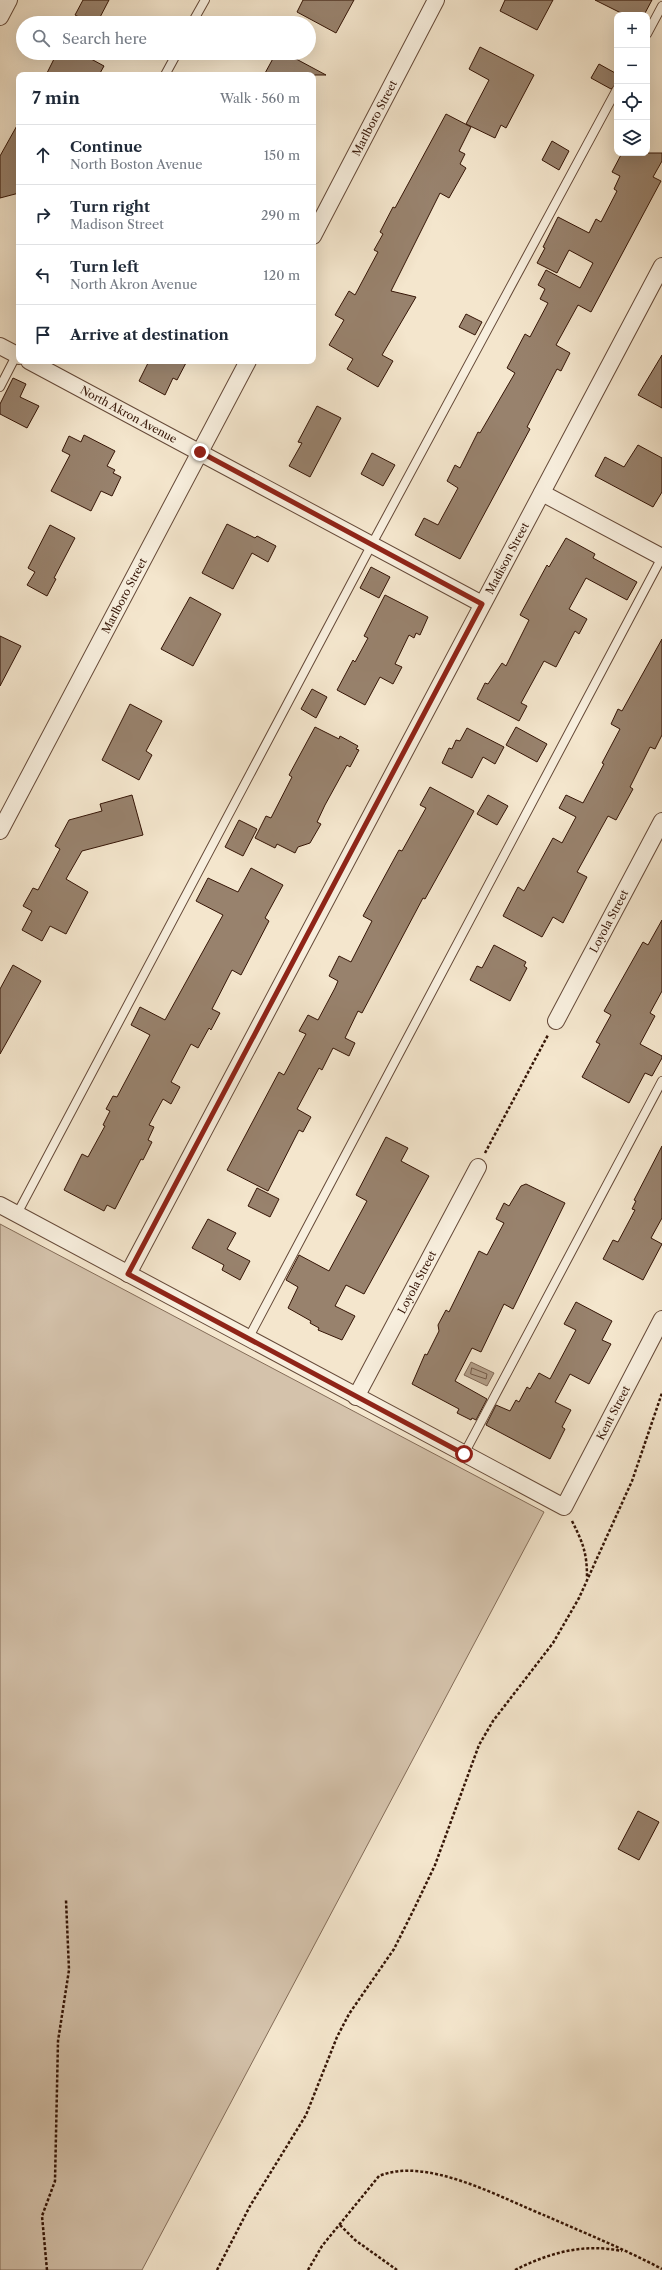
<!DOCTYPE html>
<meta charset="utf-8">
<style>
:root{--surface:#fff;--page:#f6f6f7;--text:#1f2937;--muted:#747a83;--line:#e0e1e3}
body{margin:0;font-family:"Libre Caslon Text",serif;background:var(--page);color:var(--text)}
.controls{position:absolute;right:12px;top:12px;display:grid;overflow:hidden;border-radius:8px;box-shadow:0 4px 16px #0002}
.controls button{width:36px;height:36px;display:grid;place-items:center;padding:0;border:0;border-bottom:1px solid var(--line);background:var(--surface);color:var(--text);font:20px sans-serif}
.stop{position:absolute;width:12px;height:12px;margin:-9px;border:3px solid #8f2418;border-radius:50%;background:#fff}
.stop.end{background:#8f2418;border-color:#fff;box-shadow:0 1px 4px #0008}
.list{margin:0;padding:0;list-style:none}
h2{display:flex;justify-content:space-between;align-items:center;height:52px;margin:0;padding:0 16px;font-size:17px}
h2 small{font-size:13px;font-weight:400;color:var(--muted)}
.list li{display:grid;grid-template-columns:26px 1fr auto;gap:12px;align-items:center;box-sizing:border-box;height:60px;padding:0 16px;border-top:1px solid var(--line)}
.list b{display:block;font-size:15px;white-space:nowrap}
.list p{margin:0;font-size:13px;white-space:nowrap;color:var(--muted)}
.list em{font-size:13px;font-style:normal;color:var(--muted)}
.icon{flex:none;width:22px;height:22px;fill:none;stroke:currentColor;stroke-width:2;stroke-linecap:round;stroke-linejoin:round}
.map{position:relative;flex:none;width:662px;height:2270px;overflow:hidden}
.search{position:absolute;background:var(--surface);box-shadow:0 4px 16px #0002;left:16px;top:16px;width:300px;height:44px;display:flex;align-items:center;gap:10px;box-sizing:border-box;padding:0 14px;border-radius:22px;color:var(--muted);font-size:15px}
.panel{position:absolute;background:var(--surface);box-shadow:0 4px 16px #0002;left:16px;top:72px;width:300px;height:292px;border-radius:8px}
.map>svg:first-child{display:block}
.green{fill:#d4c2ab;stroke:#846c58}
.water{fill:#b39f89;stroke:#816855}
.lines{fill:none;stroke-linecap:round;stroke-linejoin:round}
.shore{stroke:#745a48;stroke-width:1}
.building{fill:#98826d;stroke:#351506}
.lane-casing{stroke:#654938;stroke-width:10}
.street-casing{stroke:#654938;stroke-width:18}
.path{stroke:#351506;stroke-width:2.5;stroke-dasharray:3 2;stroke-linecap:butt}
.lane{stroke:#f8efde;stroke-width:8}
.street{stroke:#f8efde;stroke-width:16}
.route{stroke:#8f2418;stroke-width:5}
.labels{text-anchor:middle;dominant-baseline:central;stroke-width:3;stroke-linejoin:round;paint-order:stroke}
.street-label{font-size:11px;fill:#351506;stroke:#f8efde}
</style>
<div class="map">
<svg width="662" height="2270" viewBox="0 0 662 2270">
<rect width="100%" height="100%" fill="#f4e6cd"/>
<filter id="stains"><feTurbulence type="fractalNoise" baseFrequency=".005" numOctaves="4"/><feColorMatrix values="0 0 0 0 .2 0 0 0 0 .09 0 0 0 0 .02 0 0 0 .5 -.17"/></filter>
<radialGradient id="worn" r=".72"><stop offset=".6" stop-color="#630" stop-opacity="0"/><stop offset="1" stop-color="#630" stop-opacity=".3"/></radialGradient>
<path class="green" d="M0 1224 544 1512 142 2270H0Z"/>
<path class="water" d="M471 1362 494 1373 487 1386 464 1375Z"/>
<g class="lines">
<path class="shore" d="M472 1368 487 1374 486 1379 471 1374Z"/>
</g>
<g class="building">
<path d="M83 0H109L97 23H91L75 15Z"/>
<path d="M303 0H354L336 33 297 12Z"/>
<path d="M505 0H553L537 30 500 11Z"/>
<path d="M595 0H652L644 15H625Z"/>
<path d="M480 47 534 75 506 128 501 125 495 138 466 124 489 80 469 69Z"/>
<path d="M57 53H80L104 66 99 75H46Z"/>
<path d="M276 53H285L326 75H264Z"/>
<path d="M599 64 617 74V84L611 89 591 78Z"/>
<path d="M446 114 471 127 459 151 465 154 460 164 466 168 449 198 440 193 391 291 416 297 382 355 393 361 378 387 347 369 353 359 329 345 344 320 335 315 349 291 355 295 378 252 374 250 383 234 380 232 393 207 395 208Z"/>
<path d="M19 122V193L0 198V156Z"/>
<path d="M552 141 569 151 559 170 542 160Z"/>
<path d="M622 153H662V161L653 177 661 181 591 312 578 305 556 345 570 353 561 371 557 369 527 427 530 429 460 559 415 535 424 518 438 525 458 488 447 481 455 465 460 468 478 432 480 433 515 373 507 368 525 334 530 337 548 303 540 299 545 289 538 285 546 270 580 288 593 263 569 250 557 273 537 263 545 248 543 247 558 217 589 233 596 219 601 222 617 191 614 189 620 176 612 172Z"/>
<path d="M466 314 482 322 475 335 459 327Z"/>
<path d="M662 355V408L638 395Z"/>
<path d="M149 361H187L177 380 173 378 165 395 139 381Z"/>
<path d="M13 378 26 384 20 397 39 406 27 428 0 414V404Z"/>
<path d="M317 406 341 418 310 477 289 466 302 443 298 442Z"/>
<path d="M84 435 115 451 107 466 115 470 113 473 121 477 112 496 101 491 91 511 51 491 70 455 62 451 69 436 81 442Z"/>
<path d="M638 445 662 458V492L653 507 595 476 605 457 624 467Z"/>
<path d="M372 453 395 465 383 486 361 474Z"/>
<path d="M227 524 255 538 257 536 276 546 268 562 252 553 233 589 202 573Z"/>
<path d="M50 525 75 538 54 578 56 579 47 596 27 585 35 572 28 568Z"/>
<path d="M566 538 595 554 593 558 637 582 627 600 586 578 569 609 587 619 579 634 575 631 556 667 544 661 521 703 527 706 519 721 477 699 485 683 488 684 502 663 506 666 529 620 520 615 547 565 549 567Z"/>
<path d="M371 567 390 577 379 598 360 588Z"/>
<path d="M385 595 428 617 420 635 416 633 414 638 409 635 395 664 402 667 393 684 380 677 365 705 337 690 353 660 355 662 368 638 364 636Z"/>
<path d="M190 597 221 614 193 666 161 649Z"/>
<path d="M0 636 21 646 0 686Z"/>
<path d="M662 639V735L655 749 650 747 630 787 633 789 616 820 608 816 577 872 587 877 563 923 553 917 542 937 503 916 518 887 524 891 553 838 562 843 576 817 559 808 566 795 583 803 604 764 602 763 620 729 611 724 618 709 622 711Z"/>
<path d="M312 689 327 697 316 718 301 709Z"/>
<path d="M130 704 162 721 146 751 152 755 139 780 102 760Z"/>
<path d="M315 727 339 739 340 736 358 746 356 749 359 750 350 767 347 765 325 805 317 822 321 824 310 843 298 847 295 853 277 844 275 848 255 838 266 816 271 818 292 777 289 775Z"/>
<path d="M516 727 547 744 537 762 506 745Z"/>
<path d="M467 728 504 747 495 764 483 757 472 778 442 763 449 748 452 749 456 740 460 741Z"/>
<path d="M430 787 474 811 425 899 423 898 362 1013 358 1011 345 1038 355 1043 349 1056 333 1048 322 1070 319 1068 297 1109 311 1117 303 1132 299 1130 268 1191 227 1170 279 1072 284 1075 306 1034 299 1031 308 1015 318 1020 335 988 338 981 329 976 339 956 351 962 372 921 363 916 399 850 402 851 426 808 420 805Z"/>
<path d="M132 795 143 835 82 851 66 879 88 892 66 934 50 926 42 941 22 930 32 911 23 906 33 888 38 890 60 849 55 846 69 820 102 811 100 804Z"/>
<path d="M488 795 508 806 497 825 477 814Z"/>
<path d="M239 820 257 829 243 856 225 847Z"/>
<path d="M251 868 283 885 265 918 269 921 241 975 232 970 212 1009 220 1013 211 1030 209 1028 198 1048 191 1044 171 1082 180 1087 171 1104 163 1099 149 1125 154 1127 148 1140 152 1142 143 1160 141 1159 115 1209 107 1205 104 1211 64 1190 82 1154 88 1157 105 1126 103 1125 110 1111 106 1109 113 1096 117 1097 150 1035 131 1025 140 1007 165 1020 223 915 196 901 208 878 238 892Z"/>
<path d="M662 920V991L650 1013 655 1016 640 1044 662 1056V1058L652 1076 645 1073 629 1103 582 1077 600 1044 596 1042 611 1015 604 1011 643 942 648 945Z"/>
<path d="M494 945 526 962 524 966 527 968 510 1001 470 980 477 966 482 968Z"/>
<path d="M13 965 41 981 0 1054V989Z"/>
<path d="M386 1137 408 1148 401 1161 429 1176 364 1294 346 1285 335 1306 355 1316 342 1340 318 1330 319 1328 310 1323 311 1321 288 1308 298 1287 286 1280 299 1255 329 1271 367 1201 356 1195Z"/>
<path d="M662 1146V1218L651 1238 662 1244 643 1280 603 1259 613 1240 618 1242 635 1210 632 1209 636 1201 634 1200Z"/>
<path d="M526 1184 565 1203 513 1309 504 1304 481 1352 472 1348 455 1381 487 1399 476 1420 472 1418 471 1420 457 1413 459 1409 412 1384 425 1354 427 1355 439 1331 438 1325 446 1310 449 1312 479 1251 487 1255 504 1223 496 1219 504 1203 509 1206 521 1186Z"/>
<path d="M257 1188 279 1199 270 1217 248 1206Z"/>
<path d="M208 1219 236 1233 227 1249 250 1261 240 1280 222 1270 224 1265 192 1248Z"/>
<path d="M576 1302 612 1321 602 1340 611 1344 589 1384 570 1374 555 1402 571 1410 562 1427 565 1429 550 1459 486 1425 496 1405 510 1411 516 1400 519 1402 527 1387 530 1389 539 1373 550 1379 576 1330 564 1324Z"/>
<path d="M638 1811 659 1822 639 1860 618 1849Z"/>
</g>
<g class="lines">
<defs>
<g id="lane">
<path d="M192 23 205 0"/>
<path d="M647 34 662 6"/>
<path d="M165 75 177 53"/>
<path d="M0 387 18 352"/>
<path d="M17 1214 372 544 617 89"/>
<path d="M248 1339 662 557"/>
<path d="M464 1454 662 1081"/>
</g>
<g id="street">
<path d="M0 17 9 0"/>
<path id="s1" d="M313 236 436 0"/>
<path d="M0 346 19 356"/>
<path id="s2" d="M29 361 482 604"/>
<path d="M542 493 662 557"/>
<path id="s3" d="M0 831 248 361"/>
<path id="s4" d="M556 1021 662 821"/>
<path id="s5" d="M0 1205 564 1507 662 1319"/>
<path id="s6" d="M128 1274 662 266"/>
<path id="s7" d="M356 1397 478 1167"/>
</g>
</defs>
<use href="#lane" class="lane-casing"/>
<use href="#street" class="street-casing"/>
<g class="path">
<path d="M485 1153 548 1035"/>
<path d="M572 1521C583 1543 587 1553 587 1577"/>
<path d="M340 2225 355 2240 397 2270"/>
<path d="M47 2270 42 2216 55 2181 58 2041 69 1970 66 1900"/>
<path d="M217 2270 250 2206 306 2115 337 2037 349 2014 394 1949 415 1907 435 1865 479 1745 493 1721 553 1643 579 1598 632 1481 662 1393"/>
<path d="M308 2270 322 2246 379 2176C427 2156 501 2198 546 2216 585 2233 624 2249 662 2269"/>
<path d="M515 2270C549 2253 583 2243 622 2251"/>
</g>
<use href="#lane" class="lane"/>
<use href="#street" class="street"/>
</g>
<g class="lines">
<path class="route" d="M200 452 482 604 128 1274 464 1454"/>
</g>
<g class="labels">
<g class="street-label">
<text stroke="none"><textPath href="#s1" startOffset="133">Marlboro Street</textPath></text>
<text stroke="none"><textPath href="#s2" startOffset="113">North Akron Avenue</textPath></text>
<text stroke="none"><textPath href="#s6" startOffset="810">Madison Street</textPath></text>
<text stroke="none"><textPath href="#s3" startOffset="266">Marlboro Street</textPath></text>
<text stroke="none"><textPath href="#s4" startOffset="113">Loyola Street</textPath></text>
<text stroke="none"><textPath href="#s7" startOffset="130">Loyola Street</textPath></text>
<text stroke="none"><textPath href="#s5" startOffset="746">Kent Street</textPath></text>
</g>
</g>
<rect width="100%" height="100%" filter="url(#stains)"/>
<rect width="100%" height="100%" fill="url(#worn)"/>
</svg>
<div class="controls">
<button>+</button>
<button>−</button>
<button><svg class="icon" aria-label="locate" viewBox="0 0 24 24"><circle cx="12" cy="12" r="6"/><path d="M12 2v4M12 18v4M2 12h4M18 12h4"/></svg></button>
<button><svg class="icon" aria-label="layers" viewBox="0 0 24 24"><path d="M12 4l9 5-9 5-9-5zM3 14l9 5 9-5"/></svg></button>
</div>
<div class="stop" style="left:464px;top:1454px"></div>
<div class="stop end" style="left:200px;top:452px"></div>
<div class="search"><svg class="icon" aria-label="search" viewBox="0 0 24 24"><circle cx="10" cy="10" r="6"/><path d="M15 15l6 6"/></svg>Search here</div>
<section class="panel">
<h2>7 min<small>Walk · 560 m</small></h2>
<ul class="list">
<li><svg class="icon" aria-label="ahead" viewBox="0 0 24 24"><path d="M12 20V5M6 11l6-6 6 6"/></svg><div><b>Continue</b><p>North Boston Avenue</p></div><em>150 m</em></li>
<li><svg class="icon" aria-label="right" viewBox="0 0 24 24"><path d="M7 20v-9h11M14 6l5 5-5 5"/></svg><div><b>Turn right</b><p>Madison Street</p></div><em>290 m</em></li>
<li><svg class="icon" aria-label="left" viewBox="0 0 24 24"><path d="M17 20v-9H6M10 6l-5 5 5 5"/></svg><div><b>Turn left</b><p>North Akron Avenue</p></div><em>120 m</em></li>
<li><svg class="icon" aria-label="arrive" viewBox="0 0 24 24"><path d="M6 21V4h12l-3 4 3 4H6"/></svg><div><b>Arrive at destination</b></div></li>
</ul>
</section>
</div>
